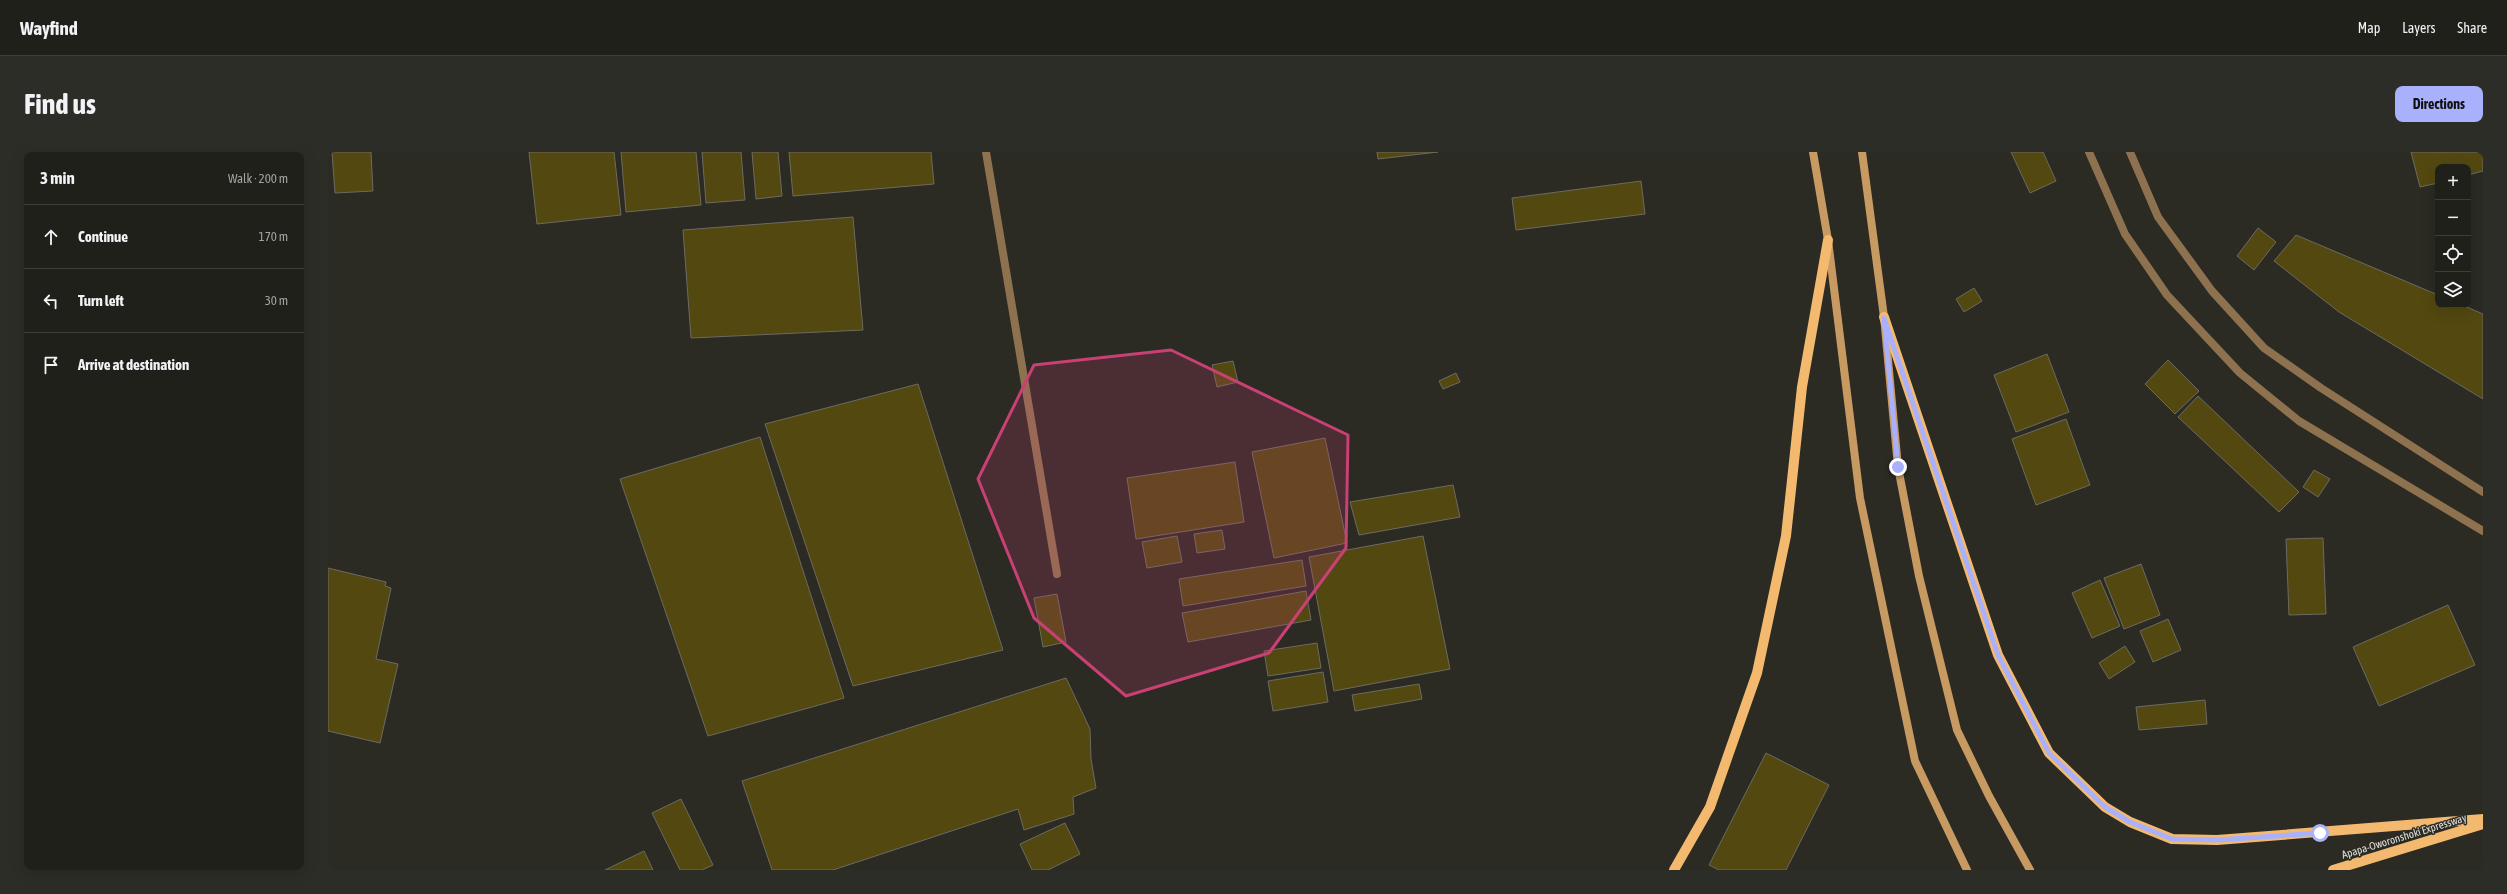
<!DOCTYPE html>
<meta charset="utf-8">
<style>
:root{--surface:#20201a;--page:#2d2d27;--text:#f1f3f6;--muted:#a2a3a2;--line:#3d3e39;--accent:#a9b0fc}
body{margin:0;font-family:"Asap Condensed",sans-serif;background:var(--page);color:var(--text)}
.controls{position:absolute;right:12px;top:12px;display:grid;overflow:hidden;border-radius:8px;box-shadow:0 4px 16px #0002}
.controls button{width:36px;height:36px;display:grid;place-items:center;padding:0;border:0;border-bottom:1px solid var(--line);background:var(--surface);color:var(--text);font:20px sans-serif}
.stop{position:absolute;width:12px;height:12px;margin:-9px;border:3px solid #a9b0fc;border-radius:50%;background:#fff}
.stop.end{background:#a9b0fc;border-color:#fff;box-shadow:0 1px 4px #0008}
.list{margin:0;padding:0;list-style:none}
h2{display:flex;justify-content:space-between;align-items:center;height:52px;margin:0;padding:0 16px;font-size:17px}
h2 small{font-size:13px;font-weight:400;color:var(--muted)}
.list li{display:grid;grid-template-columns:26px 1fr auto;gap:12px;align-items:center;box-sizing:border-box;height:64px;padding:0 16px;border-top:1px solid var(--line)}
.list b{display:block;font-size:15px;white-space:nowrap}
.list em{font-size:13px;font-style:normal;color:var(--muted)}
.icon{flex:none;width:22px;height:22px;fill:none;stroke:currentColor;stroke-width:2;stroke-linecap:round;stroke-linejoin:round}
.map{position:relative;flex:none;width:2155px;height:718px;overflow:hidden;border-radius:8px}
header{display:flex;align-items:center;gap:24px;box-sizing:border-box;height:56px;padding:0 20px;background:var(--surface);border-bottom:1px solid var(--line)}
header strong{font-size:19px}
nav{display:flex;gap:22px;margin-inline-start:auto;font-size:14px}
.intro{display:flex;align-items:center;justify-content:space-between;box-sizing:border-box;height:96px;padding:0 24px}
h1{margin:0;font-size:28px}
.button{padding:10px 18px;border-radius:8px;background:var(--accent);color:#111;font-size:14px;font-weight:700}
main{display:flex;gap:24px;padding:0 24px}
aside{flex:1;background:var(--surface);border-radius:8px;box-shadow:0 4px 16px #0002}
.map>svg:first-child{display:block}
.building{fill:#524810;stroke:#6c6b63}
.lines{fill:none;stroke-linecap:round;stroke-linejoin:round}
.service{stroke:#8e724f;stroke-width:8}
.tertiary{stroke:#8e724f;stroke-width:8}
.secondary{stroke:#c79a62;stroke-width:8}
.primary{stroke:#f3ba6f;stroke-width:10}
.route{stroke:#a9b0fc;stroke-width:5}
.marked{fill:#c84074;fill-opacity:0.2;stroke:#c84074;stroke-width:3;stroke-linejoin:round}
.labels{text-anchor:middle;dominant-baseline:central;stroke-width:3;stroke-linejoin:round;paint-order:stroke}
.street-label{font-size:11px;fill:#e0dfda;stroke:#2b2a23}
</style>
<header>
<strong>Wayfind</strong>
<nav><a>Map</a><a>Layers</a><a>Share</a></nav>
</header>
<div class="intro"><h1>Find us</h1><a class="button">Directions</a></div>
<main>
<aside>
<h2>3 min<small>Walk · 200 m</small></h2>
<ul class="list">
<li><svg class="icon" aria-label="ahead" viewBox="0 0 24 24"><path d="M12 20V5M6 11l6-6 6 6"/></svg><div><b>Continue</b></div><em>170 m</em></li>
<li><svg class="icon" aria-label="left" viewBox="0 0 24 24"><path d="M17 20v-9H6M10 6l-5 5 5 5"/></svg><div><b>Turn left</b></div><em>30 m</em></li>
<li><svg class="icon" aria-label="arrive" viewBox="0 0 24 24"><path d="M6 21V4h12l-3 4 3 4H6"/></svg><div><b>Arrive at destination</b></div></li>
</ul>
</aside>
<div class="map">
<svg width="2155" height="718" viewBox="0 0 2155 718">
<rect width="100%" height="100%" fill="#2b2a23"/>
<g class="building">
<path d="M4 0H43L45 39 7 41Z"/>
<path d="M201 0H286L293 63 209 72Z"/>
<path d="M293 0H368L373 53 298 60Z"/>
<path d="M374 0H413L417 48 378 51Z"/>
<path d="M424 0H450L454 44 428 47Z"/>
<path d="M461 0H603L606 32 465 44Z"/>
<path d="M1049 0H1110L1050 7Z"/>
<path d="M1683 0H1715L1728 29 1702 41Z"/>
<path d="M2083 0H2155V19L2140 23V15H2110V31L2092 35Z"/>
<path d="M1313 29 1317 62 1188 78 1184 46Z"/>
<path d="M525 65 535 178 363 186 355 78Z"/>
<path d="M1930 76 1948 90 1926 118 1909 104Z"/>
<path d="M1968 83 2110 143V153H2134L2155 162V247L2011 160 1946 109Z"/>
<path d="M1646 136 1654 149 1636 160 1628 147Z"/>
<path d="M1719 202 1741 260 1688 280 1666 223Z"/>
<path d="M1840 208 1871 239 1847 262 1817 232Z"/>
<path d="M905 209 910 230 889 235 884 213Z"/>
<path d="M1128 221 1132 230 1115 237 1111 229Z"/>
<path d="M590 232 675 498 525 534 437 272Z"/>
<path d="M1870 244 1971 340 1951 360 1850 265Z"/>
<path d="M1738 267 1762 333 1708 353 1684 287Z"/>
<path d="M432 285 516 546 380 584 292 327Z"/>
<path d="M997 286 1019 391 946 406 924 300Z"/>
<path d="M907 310 916 370 808 387 799 326Z"/>
<path d="M1986 318 2002 327 1990 345 1975 335Z"/>
<path d="M1125 333 1132 365 1031 383 1022 350Z"/>
<path d="M894 378 897 397 869 401 866 382Z"/>
<path d="M849 384 854 410 819 416 814 390Z"/>
<path d="M1095 384 1122 517 1006 539 981 405Z"/>
<path d="M1995 386 1998 462 1961 463 1958 387Z"/>
<path d="M974 408 978 434 855 454 851 427Z"/>
<path d="M1813 412 1832 463 1796 477 1776 426Z"/>
<path d="M0 416 58 430 57 434 63 436 48 507 70 512 52 591 0 579Z"/>
<path d="M1772 428 1792 474 1764 486 1744 441Z"/>
<path d="M978 439 983 468 860 490 854 461Z"/>
<path d="M729 442 738 490 715 495 706 446Z"/>
<path d="M2120 453 2147 513 2051 554 2025 495Z"/>
<path d="M1840 467 1853 498 1825 510 1812 479Z"/>
<path d="M989 491 993 516 940 524 936 499Z"/>
<path d="M1797 494 1807 510 1781 527 1771 511Z"/>
<path d="M995 520 1000 550 945 559 940 529Z"/>
<path d="M738 526 762 577 763 607 768 636 745 645 746 662 696 678 690 657 505 718H444L414 629Z"/>
<path d="M1091 532 1094 547 1027 559 1024 543Z"/>
<path d="M1877 548 1879 572 1811 578 1808 555Z"/>
<path d="M1438 601 1501 633 1458 718H1391L1381 713Z"/>
<path d="M353 647 385 713 374 718H352L324 661Z"/>
<path d="M737 671 752 702 720 718H704L692 692Z"/>
<path d="M316 699 325 718H277Z"/>
</g>
<g class="lines">
<path class="service" d="M658 0 729 422"/>
<g class="tertiary">
<path d="M1761 0 1797 82 1839 143 1912 221 1971 269 2155 379"/>
<path d="M1802 0 1830 65 1884 139 1936 196 1993 236 2155 340"/>
</g>
<g class="secondary">
<path d="M1485 0 1500 88 1532 346 1587 609 1639 718"/>
<path d="M1534 0 1556 165 1570 315 1591 424 1629 578 1661 644 1702 718"/>
</g>
<g class="primary">
<path d="M1556 165 1670 503 1721 601 1777 655 1802 670 1844 687 1889 688 2155 667"/>
<path d="M1346 718 1382 655 1429 521 1458 384 1474 235 1500 88"/>
<path d="M2005 718 2155 672"/>
</g>
</g>
<g class="lines">
<path class="route" d="M1570 315 1556 166 1670 503 1721 601 1777 655 1802 670 1844 687 1889 688 1992 681"/>
</g>
<path class="marked" d="M843 198 1020 283 1018 396 941 501 798 544 706 466 650 327 706 213Z"/>
<g class="labels">
<g class="street-label">
<text transform="translate(2076 684) rotate(-17)">Apapa-Oworonshoki Expressway</text>
</g>
</g>
</svg>
<div class="controls">
<button>+</button>
<button>−</button>
<button><svg class="icon" aria-label="locate" viewBox="0 0 24 24"><circle cx="12" cy="12" r="6"/><path d="M12 2v4M12 18v4M2 12h4M18 12h4"/></svg></button>
<button><svg class="icon" aria-label="layers" viewBox="0 0 24 24"><path d="M12 4l9 5-9 5-9-5zM3 14l9 5 9-5"/></svg></button>
</div>
<div class="stop" style="left:1992px;top:681px"></div>
<div class="stop end" style="left:1570px;top:315px"></div>
</div>
</main>
